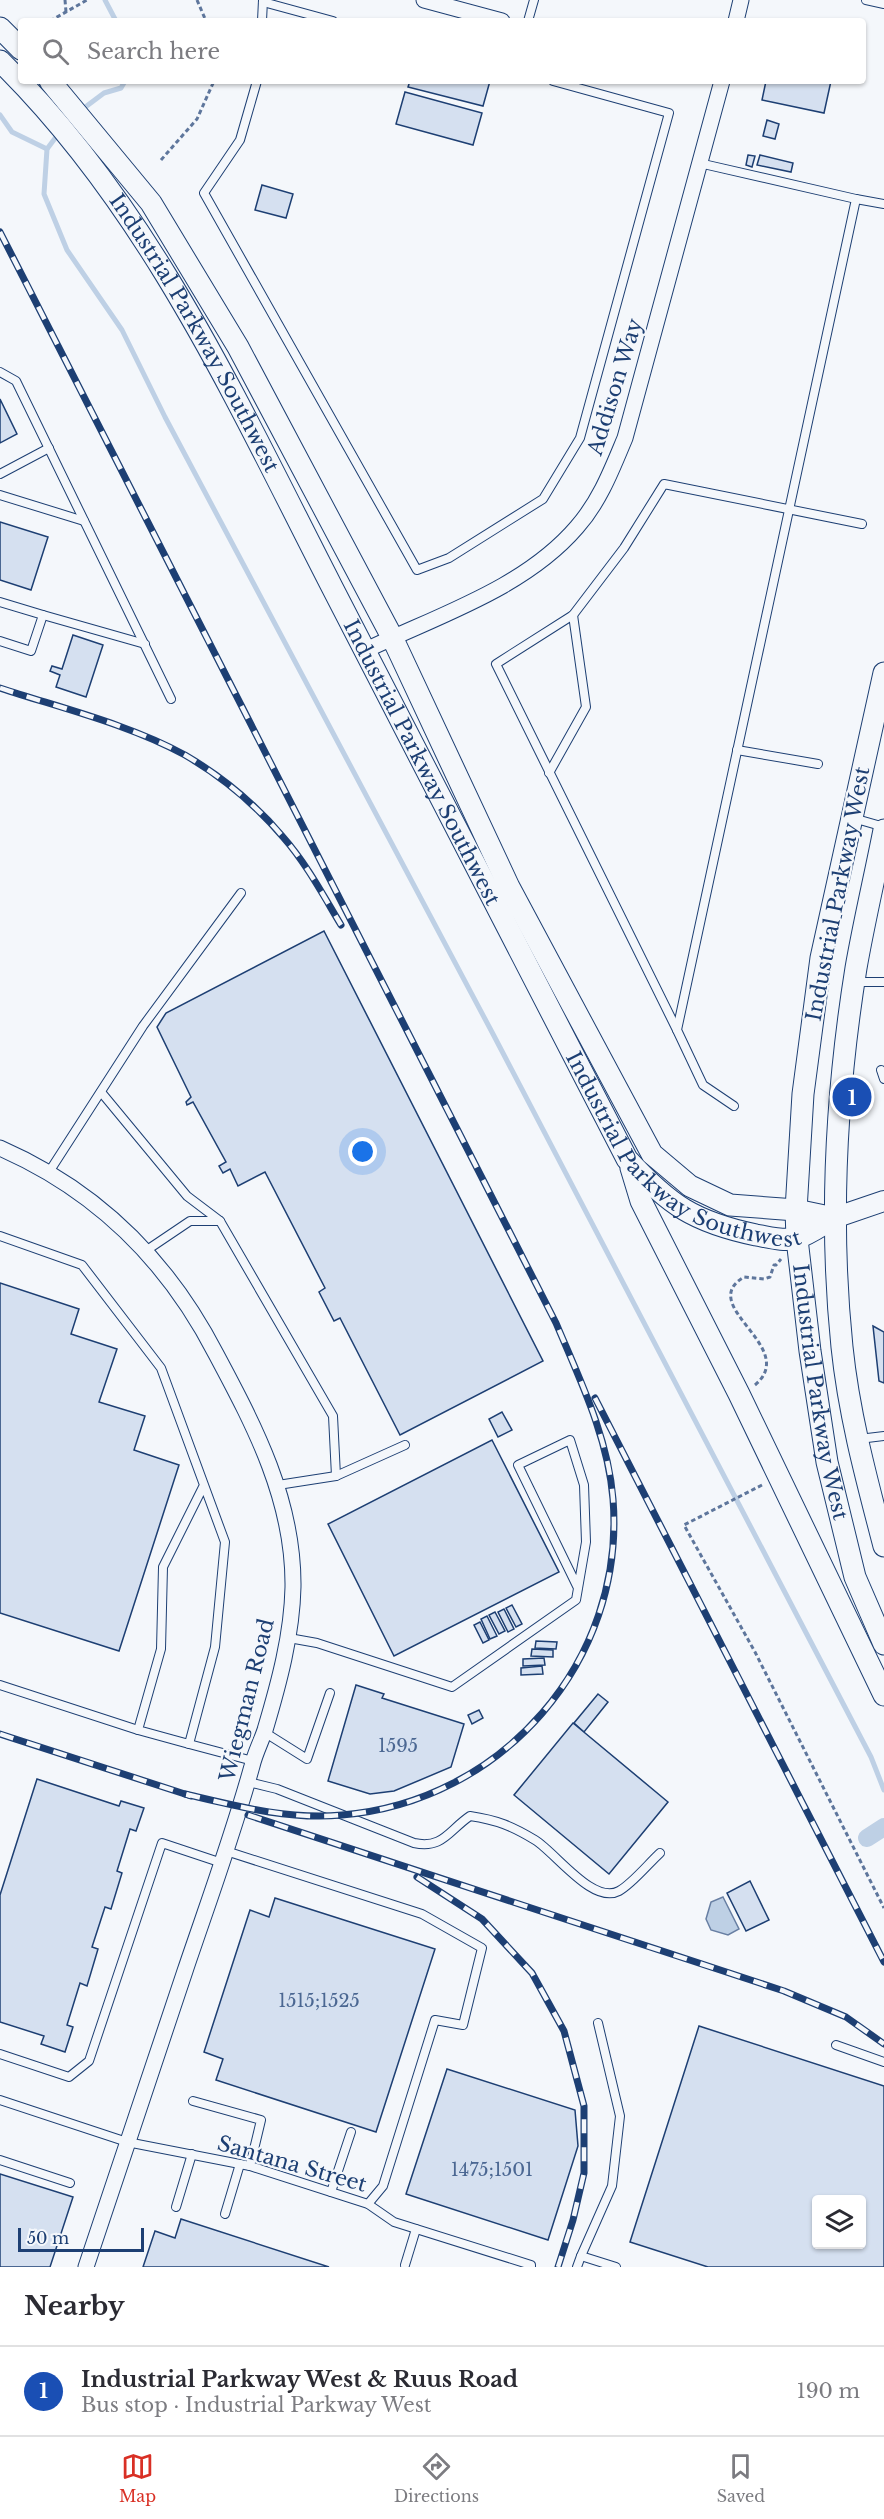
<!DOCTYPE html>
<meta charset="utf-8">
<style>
:root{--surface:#fff;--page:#f7f7f7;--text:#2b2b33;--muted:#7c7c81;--line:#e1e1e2;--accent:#d93025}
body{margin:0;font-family:"Libre Baskerville",serif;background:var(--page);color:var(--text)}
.controls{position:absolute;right:18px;bottom:18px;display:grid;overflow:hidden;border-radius:6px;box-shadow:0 2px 4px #0004}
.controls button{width:54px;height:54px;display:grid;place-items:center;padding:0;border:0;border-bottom:2px solid var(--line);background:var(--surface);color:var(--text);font:30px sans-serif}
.scale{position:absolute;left:18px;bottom:15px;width:126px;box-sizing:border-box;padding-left:6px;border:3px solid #1d3f73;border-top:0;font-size:16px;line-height:21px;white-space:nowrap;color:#1d3f73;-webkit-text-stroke:4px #f4f7fb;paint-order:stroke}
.you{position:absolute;left:363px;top:1152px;width:21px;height:21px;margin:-15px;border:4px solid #fff;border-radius:50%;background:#1a73e8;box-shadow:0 0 0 9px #1a73e833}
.badge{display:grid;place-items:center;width:39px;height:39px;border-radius:50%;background:var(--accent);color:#fff;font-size:20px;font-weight:700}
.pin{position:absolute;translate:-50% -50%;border:3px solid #fff;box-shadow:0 2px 6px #0006}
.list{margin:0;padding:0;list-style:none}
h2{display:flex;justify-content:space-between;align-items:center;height:78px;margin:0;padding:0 24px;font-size:26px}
h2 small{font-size:20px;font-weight:400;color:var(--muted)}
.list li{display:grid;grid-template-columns:39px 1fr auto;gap:18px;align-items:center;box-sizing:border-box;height:90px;padding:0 24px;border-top:2px solid var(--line)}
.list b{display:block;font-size:22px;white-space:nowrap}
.list p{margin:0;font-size:20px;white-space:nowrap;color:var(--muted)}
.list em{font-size:20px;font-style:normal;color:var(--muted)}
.icon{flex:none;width:33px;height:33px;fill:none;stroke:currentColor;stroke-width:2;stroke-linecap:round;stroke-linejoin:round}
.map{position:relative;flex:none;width:884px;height:2267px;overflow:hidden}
.search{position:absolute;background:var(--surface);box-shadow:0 2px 4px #0004;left:18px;right:18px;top:18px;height:66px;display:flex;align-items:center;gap:15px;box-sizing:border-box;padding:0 21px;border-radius:6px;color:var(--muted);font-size:22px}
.sheet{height:168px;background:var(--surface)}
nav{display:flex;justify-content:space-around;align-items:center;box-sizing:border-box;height:84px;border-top:2px solid var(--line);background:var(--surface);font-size:16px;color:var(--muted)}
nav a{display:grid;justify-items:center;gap:3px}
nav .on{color:var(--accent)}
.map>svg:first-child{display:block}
.water{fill:#bed0e5;stroke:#687fa3;stroke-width:1.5}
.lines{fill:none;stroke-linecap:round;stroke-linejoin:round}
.stream{stroke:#bed0e5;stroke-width:5}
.canal{stroke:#bed0e5;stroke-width:18}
.building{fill:#d5e0f0;stroke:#1d3f73;stroke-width:1.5;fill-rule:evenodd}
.service-casing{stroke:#1d3f73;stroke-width:10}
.minor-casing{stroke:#1d3f73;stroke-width:17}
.tertiary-casing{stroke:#1d3f73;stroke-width:22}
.secondary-casing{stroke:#1d3f73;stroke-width:23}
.path{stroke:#5e769c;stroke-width:3;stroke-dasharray:4.5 3;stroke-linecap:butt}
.service{stroke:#f4f7fb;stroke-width:8}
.minor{stroke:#f4f7fb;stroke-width:15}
.tertiary{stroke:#f4f7fb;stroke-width:20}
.secondary{stroke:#f4f7fb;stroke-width:21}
.rail-casing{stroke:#1d3f73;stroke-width:7}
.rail{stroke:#f4f7fb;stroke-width:4.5;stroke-dasharray:14;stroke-linecap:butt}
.labels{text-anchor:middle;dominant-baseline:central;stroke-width:4.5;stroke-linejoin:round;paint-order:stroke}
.number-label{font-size:18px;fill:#4b6792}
.street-label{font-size:21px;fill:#1d3f73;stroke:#f4f7fb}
</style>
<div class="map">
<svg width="884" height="2267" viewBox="0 0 884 2267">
<rect width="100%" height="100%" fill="#f4f7fb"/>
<path class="water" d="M723 1897 739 1929 728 1935 711 1930 706 1919 711 1902Z"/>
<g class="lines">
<g class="stream">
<path d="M105 0 116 21"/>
<path d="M80 111 104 93 121 88 125 81"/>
<path d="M0 115 12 132 47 149"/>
<path d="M59 133 47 149 44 194 67 250 122 330 165 417 493 1034 871 1757 884 1790"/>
</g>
<path class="canal" d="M867 1838 884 1827"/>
</g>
<g class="building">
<path d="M410 81H490L483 106 408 87Z"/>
<path d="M766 81H831L824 113 762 100Z"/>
<path d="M405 92 482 113 473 145 396 124Z"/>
<path d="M767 120 779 124 775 139 763 136Z"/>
<path d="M748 155 755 156 752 167 746 165Z"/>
<path d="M760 155 793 163 791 172 757 165Z"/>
<path d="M262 185 293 194 286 218 255 210Z"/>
<path d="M0 399 17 434 0 443Z"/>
<path d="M0 522 48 537 31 590 0 580Z"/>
<path d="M73 635 103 645 86 697 56 687 60 675 50 671 52 666 62 669Z"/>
<path d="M324 931 543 1361 400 1435 340 1318 334 1321 319 1292 325 1288 265 1172 238 1186 230 1169 223 1173 219 1166 226 1162 193 1102 187 1105 186 1102 191 1097 157 1027 166 1013Z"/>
<path d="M0 1283 79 1309 71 1334 117 1349 99 1402 145 1416 134 1450 179 1465 119 1651 0 1613Z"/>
<path d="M873 1326 884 1332V1383L879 1381Z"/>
<path d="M502 1412 512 1430 498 1437 489 1419Z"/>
<path d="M492 1440 559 1572 394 1656 328 1524Z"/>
<path d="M512 1605 522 1624 516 1627 506 1608Z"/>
<path d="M504 1609 514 1629 508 1632 498 1612Z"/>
<path d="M495 1612 505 1631 499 1634 489 1615Z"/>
<path d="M487 1616 497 1636 490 1639 481 1619Z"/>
<path d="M480 1622 489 1640 483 1643 474 1625Z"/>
<path d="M536 1641 557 1642 556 1649 535 1648Z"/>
<path d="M532 1649 553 1650V1657L531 1656Z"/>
<path d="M544 1658 545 1665 523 1666V1659Z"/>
<path d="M542 1666 543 1674 521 1675V1668Z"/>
<path d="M356 1685 384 1694 382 1698 464 1724 451 1767 394 1791 370 1794 328 1781Z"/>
<path d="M598 1694 608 1702 584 1732 574 1723Z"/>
<path d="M479 1710 483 1718 472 1724 468 1715Z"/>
<path d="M573 1723 668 1802 609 1874 514 1795Z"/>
<path d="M37 1779 119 1806 121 1801 144 1808 136 1831 130 1829 117 1871 122 1873 111 1909 105 1907 92 1947 98 1949 87 1986 80 1983 67 2025 73 2027 65 2052 41 2044 44 2036 0 2022V1895Z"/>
<path d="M750 1881 769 1920 746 1931 727 1893Z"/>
<path d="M275 1898 435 1949 376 2132 216 2080 223 2059 204 2052 250 1910 269 1917Z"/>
<path d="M699 2026 884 2086V2267H708L630 2242ZM816 2200H862V2244H816Z"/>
<path d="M447 2069 575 2110 578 2146 548 2240 406 2194Z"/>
<path d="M0 2174 73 2197 50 2267H0Z"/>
<path d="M181 2219 329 2267H143L155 2231 175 2238Z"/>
</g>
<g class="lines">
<defs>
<g id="service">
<path d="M866 0 884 4"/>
<path d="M263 2 333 21"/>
<path d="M262 21 263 0"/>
<path d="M528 21 534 0"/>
<path d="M257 81 240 140 204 193 417 570 449 558 543 499 580 438 669 113 553 81"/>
<path d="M699 163 856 199 677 1030 703 1085 734 1106"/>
<path d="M856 199 884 204"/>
<path d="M0 372 16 381 171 699"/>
<path d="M0 474 49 448"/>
<path d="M0 495 84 521"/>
<path d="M0 602 43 615 31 651 0 641"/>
<path d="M43 615 145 644"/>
<path d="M737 750 818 764"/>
<path d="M549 773 586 707 573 615"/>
<path d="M853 818 884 827"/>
<path d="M856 982H884"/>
<path d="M677 1030 496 664 573 615 624 548 664 484 862 524"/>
<path d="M881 1070 884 1079"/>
<path d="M101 1092 187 1196 220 1221"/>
<path d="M49 1172 143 1026 241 893"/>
<path d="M0 1236 82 1265 161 1368 225 1542 215 1647 189 1744 138 1730 161 1649 163 1567 204 1485"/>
<path d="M147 1250 190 1221H220L333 1416 336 1476"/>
<path d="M859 1439 884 1436"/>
<path d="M278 1485 336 1476 405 1445"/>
<path d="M289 1638 317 1643 452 1687 576 1600 586 1542 584 1485 570 1440 518 1465 578 1588"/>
<path d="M0 1685 138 1730"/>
<path d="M264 1732 307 1759 330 1693"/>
<path d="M189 1744 253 1761"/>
<path d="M248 1782 277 1789 414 1843C443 1849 448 1831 470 1816 497 1820 512 1826 535 1840 556 1853 593 1905 619 1891 632 1884 649 1863 660 1853"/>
<path d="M226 1851 422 1914 482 1948 463 2025 435 2020 383 2186 368 2204"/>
<path d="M598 2023 620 2116 612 2186 581 2256 616 2267"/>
<path d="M836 2045 884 2062"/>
<path d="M0 2054 69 2077 89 2061 162 1843 222 1863"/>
<path d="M0 2100 127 2142 250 2166 368 2204 394 2222 531 2265V2267"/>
<path d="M193 2101 261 2120 250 2166"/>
<path d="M0 2160 70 2183"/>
<path d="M331 2192 351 2132"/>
<path d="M176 2207 192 2154"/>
<path d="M225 2214 240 2164"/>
<path d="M405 2265 416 2229"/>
<path d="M577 2267 581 2256"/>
</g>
<g id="minor">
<path d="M424 0 502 21"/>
<path d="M736 21 741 0"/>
<path d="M364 651C436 616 524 589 577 527 600 501 612 469 625 438L722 81"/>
<path d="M0 1148C96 1190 168 1261 216 1354 255 1427 294 1501 293 1587 292 1635 279 1683 265 1730 261 1742 255 1753 252 1766 233 1835 208 1903 185 1971 152 2070 119 2168 86 2267"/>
</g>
<path id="tertiary" d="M834 1218 884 1201"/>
<g id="secondary">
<path d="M0 28 21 49"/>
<path id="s1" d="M0 61C150 208 237 402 332 587 429 778 527 969 627 1159 669 1205 694 1222 756 1235 768 1237 785 1242 797 1238 810 1234 823 1224 834 1218"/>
<path d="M50 81 151 203 238 347 392 637 509 887 652 1154 690 1186 730 1205 796 1210 834 1218"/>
<path id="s2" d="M884 673 821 958 803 1094 796 1210 797 1239 810 1351 827 1462 855 1577 884 1644"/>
<path d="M884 830C875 876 864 922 856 968 836 1093 829 1221 842 1347 849 1415 867 1481 884 1546"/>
<path d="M631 1168 641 1201 739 1394 884 1695"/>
</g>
</defs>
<use href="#service" class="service-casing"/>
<use href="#minor" class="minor-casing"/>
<use href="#tertiary" class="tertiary-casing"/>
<use href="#secondary" class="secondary-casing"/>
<g class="path">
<path d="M65 0 66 12"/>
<path d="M197 0 206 21"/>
<path d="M50 21 87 0"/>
<path d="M161 160 197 119 214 81"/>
<path d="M755 1385C800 1347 695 1306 744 1277L764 1279 770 1277 774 1265H776L781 1259"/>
<path d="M762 1485 684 1525 755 1652 884 1908"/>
</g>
<use href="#service" class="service"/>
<use href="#minor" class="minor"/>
<use href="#tertiary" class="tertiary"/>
<use href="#secondary" class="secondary"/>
<defs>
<g id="rail">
<path d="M0 232 556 1323C580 1380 608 1437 613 1499 626 1661 502 1802 342 1815 288 1820 236 1806 185 1794"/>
<path d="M0 688C61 708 128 724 185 755 221 776 256 805 283 837 306 863 323 895 341 925"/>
<path d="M595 1398 884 1962"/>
<path d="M0 1734 191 1796"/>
<path d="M248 1815 784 1991 846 2017 884 2044"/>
<path d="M417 1877 482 1919 532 1973 564 2031 584 2106V2173L573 2220 558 2267"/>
</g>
</defs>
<use href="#rail" class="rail-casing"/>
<use href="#rail" class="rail"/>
</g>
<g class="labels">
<g class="number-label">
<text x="398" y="1746">1595</text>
<text x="319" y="2001">1515;1525</text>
<text x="492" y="2170">1475;1501</text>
</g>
<g class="street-label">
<text stroke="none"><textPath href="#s1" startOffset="336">Industrial Parkway Southwest</textPath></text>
<text transform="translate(615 387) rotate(-73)">Addison Way</text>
<text stroke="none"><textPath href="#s1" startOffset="822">Industrial Parkway Southwest</textPath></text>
<text transform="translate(838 894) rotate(-79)">Industrial Parkway West</text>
<text stroke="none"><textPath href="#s1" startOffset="1308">Industrial Parkway Southwest</textPath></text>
<text stroke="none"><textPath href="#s2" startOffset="729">Industrial Parkway West</textPath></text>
<text transform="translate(247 1700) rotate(-76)">Wiegman Road</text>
<text transform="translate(292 2164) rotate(16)">Santana Street</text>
</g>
</g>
</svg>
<div class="controls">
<button><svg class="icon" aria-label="layers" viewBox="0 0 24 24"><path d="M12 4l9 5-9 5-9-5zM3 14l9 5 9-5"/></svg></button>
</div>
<div class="scale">50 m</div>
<div class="you"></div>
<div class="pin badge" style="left:852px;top:1097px;background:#1a4fb4">1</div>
<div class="search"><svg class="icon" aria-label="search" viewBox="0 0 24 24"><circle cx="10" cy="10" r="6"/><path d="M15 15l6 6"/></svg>Search here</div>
</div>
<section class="sheet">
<h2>Nearby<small></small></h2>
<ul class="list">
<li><span class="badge" style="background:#1a4fb4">1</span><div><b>Industrial Parkway West &amp; Ruus Road</b><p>Bus stop · Industrial Parkway West</p></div><em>190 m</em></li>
</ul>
</section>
<nav>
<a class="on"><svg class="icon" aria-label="map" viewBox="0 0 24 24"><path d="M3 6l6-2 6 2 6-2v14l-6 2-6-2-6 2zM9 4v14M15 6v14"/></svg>Map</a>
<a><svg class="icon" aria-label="directions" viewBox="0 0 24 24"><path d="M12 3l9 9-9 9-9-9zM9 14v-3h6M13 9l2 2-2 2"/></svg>Directions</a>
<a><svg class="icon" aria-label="saved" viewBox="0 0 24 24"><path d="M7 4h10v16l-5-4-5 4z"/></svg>Saved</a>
</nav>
